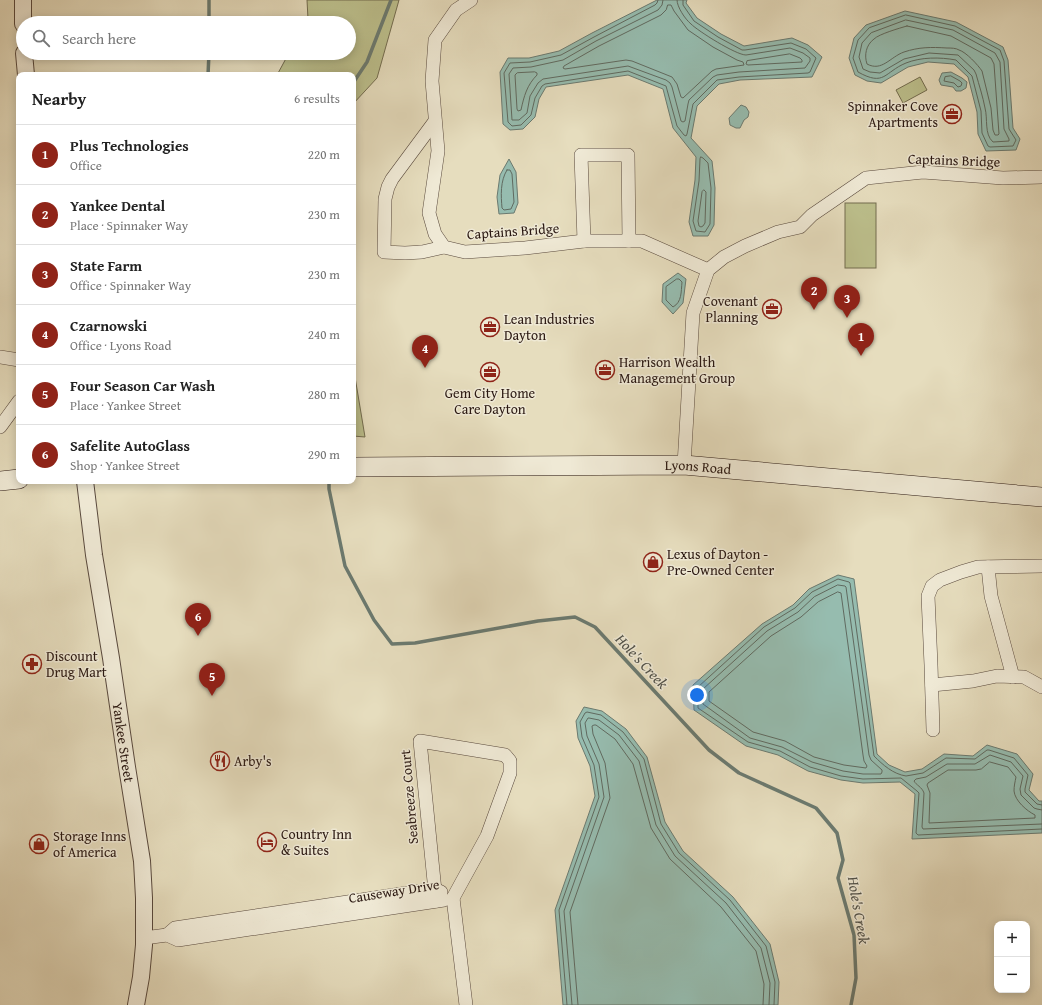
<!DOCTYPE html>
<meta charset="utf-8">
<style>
:root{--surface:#fff;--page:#f2f2f2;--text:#222;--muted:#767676;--line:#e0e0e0;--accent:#8f2418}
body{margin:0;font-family:"Gentium Book Plus",serif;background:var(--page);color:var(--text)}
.controls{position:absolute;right:12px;bottom:12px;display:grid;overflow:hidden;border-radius:8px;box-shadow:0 2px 10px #0003}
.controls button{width:36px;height:36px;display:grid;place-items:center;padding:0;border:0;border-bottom:1px solid var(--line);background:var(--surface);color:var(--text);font:20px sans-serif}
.you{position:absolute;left:697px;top:695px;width:14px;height:14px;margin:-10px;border:3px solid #fff;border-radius:50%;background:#1a73e8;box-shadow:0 0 0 6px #1a73e833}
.badge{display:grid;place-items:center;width:26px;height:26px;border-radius:50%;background:var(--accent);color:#fff;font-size:13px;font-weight:700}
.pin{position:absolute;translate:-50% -33px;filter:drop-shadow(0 1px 2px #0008)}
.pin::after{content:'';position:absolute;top:21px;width:14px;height:12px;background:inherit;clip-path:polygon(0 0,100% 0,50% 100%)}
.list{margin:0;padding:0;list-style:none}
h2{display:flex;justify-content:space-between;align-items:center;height:52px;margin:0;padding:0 16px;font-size:17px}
h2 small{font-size:13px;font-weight:400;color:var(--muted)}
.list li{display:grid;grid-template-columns:26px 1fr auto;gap:12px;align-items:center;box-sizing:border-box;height:60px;padding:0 16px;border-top:1px solid var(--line)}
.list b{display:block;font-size:15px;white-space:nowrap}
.list p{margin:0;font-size:13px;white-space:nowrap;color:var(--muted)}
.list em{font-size:13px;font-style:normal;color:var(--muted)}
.icon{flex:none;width:22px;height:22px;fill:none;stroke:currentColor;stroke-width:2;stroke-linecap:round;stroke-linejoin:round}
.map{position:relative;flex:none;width:1042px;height:1005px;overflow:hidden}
.search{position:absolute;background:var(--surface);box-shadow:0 2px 10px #0003;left:16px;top:16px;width:340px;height:44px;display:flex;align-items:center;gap:10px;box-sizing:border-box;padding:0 14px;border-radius:22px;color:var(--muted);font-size:15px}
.panel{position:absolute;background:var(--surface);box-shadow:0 2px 10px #0003;left:16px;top:72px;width:340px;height:412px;border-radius:8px}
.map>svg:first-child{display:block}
.green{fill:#bcbf8c;stroke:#736c4f}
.water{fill:#96bcaf;stroke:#6b7a70}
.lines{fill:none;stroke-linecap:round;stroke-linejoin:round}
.shore{stroke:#606a60;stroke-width:1}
.stream{stroke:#6b7a70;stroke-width:3.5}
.minor-casing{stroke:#59493d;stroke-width:14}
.tertiary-casing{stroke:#59493d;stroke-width:18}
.secondary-casing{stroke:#2a1812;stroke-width:20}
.minor{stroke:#efe9d5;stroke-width:13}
.tertiary{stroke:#efe9d5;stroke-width:16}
.secondary{stroke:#efe9d5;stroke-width:19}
.labels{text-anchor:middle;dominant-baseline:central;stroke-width:3;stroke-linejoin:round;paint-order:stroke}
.poi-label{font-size:14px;fill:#2a1812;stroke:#efe9d5;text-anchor:start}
.street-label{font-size:14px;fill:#2a1812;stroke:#efe9d5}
.water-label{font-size:15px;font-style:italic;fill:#505149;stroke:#efe9d5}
</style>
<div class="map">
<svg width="1042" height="1005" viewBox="0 0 1042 1005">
<rect width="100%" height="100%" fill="#e6ddbe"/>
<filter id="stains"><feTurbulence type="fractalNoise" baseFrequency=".005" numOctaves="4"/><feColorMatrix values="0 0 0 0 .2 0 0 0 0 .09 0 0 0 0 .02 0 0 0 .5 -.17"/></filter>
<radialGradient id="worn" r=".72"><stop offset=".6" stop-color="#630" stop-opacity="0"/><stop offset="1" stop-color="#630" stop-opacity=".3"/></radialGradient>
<g class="green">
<path d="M307 0H399L377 78 353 104V75H277L289 53H349V23H306L308 19Z"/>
<path d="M920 77 927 90 903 103 896 90Z"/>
<rect x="845" y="203" width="31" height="65"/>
<path d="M353 365 365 437 353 436Z"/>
</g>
<g class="water">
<path d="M657 0H687L686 3 697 18 721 34 744 46 792 38 808 45 822 57 812 77 740 80 719 84 697 106 691 138 712 161 715 188 714 225 708 236H693L689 222 695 180 696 157 673 128 663 89 628 75 546 87 539 99 535 117 523 129 510 130 503 124 500 72 508 58H529L559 51 592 33Z"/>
<path d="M905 11 956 22 1003 47 1008 60 1013 128 1020 139 1016 150 986 151 978 134 977 112 968 77 954 64 928 62 908 67 881 83 867 81 855 75 849 58 854 38 866 25Z"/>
<path d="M951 72 962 78 967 82 966 88 961 91H956L953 87 941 85 939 80 942 73Z"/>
<path d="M741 105 746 107 749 112 748 117 744 120 740 128H736L730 125 729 118Z"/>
<path d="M509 159 516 172 518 203 514 213 499 214 497 197 500 175Z"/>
<path d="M678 273 686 279 683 303 673 314 662 302 663 284Z"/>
<path d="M838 575 854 579 877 754 889 765 905 772 922 769 944 754 973 756 987 745 1017 754 1033 774 1029 790 1039 801H1042V833L912 839 915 794 900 782 863 783 841 780 808 771 778 755 746 746 694 710 693 685 762 624 793 605 809 589Z"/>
<path d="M584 707 602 711 626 729 647 757 665 822 683 851 733 897 770 944 779 982 778 1005H563L555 910 595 796 590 766 578 738 576 721Z"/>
</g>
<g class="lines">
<g class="shore">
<path d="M658 0 657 3 655 5 594 37 561 55 530 62 510 63 504 73 508 122 512 126 521 125 531 115 535 98 542 86 545 84 628 71 666 86 677 126 684 135 686 136 687 134 693 104 717 80 739 77 808 73 810 72 816 58 806 49 791 43 765 47 745 50H742L718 37 694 21 683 5V0"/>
<path d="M663 0 662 5 658 10 596 41 563 60 531 67 513 68 509 74 512 120H519L527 113 530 96 538 83 543 79 628 66 666 80 670 83 672 87 681 121 683 122 685 121 688 104 689 100 713 77 717 75 739 72 805 68 810 61V58L803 53 790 48 746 55C736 55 698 31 691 24 685 19 677 7 677 0"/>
<path d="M668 5H671L674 11 688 30 713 47 737 60 743 62 744 65 716 69 712 71 683 98 681 97 677 84 672 77 632 61 626 60 565 69 563 68 564 66 599 46 661 15 666 10Z"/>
<path d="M906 15 955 26 1000 50 1004 61 1009 129 1016 140 1013 146 990 147 988 146 982 133 981 111 972 76 956 60C940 57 921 57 906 63 884 72 885 87 858 72L853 58 858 40 869 28Z"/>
<path d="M906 20 953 30 995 53 1000 62 1004 129 1009 139V141L993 142C984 134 988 119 985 108 983 97 979 85 976 74L974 70 958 55 929 53 904 59 880 73 870 72 863 69 859 57 862 43 871 33Z"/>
<path d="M907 26 951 36 991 58 994 64 999 134 998 135H995L993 130 991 108 982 71C978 65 966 52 959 50 956 48 951 48 947 48 931 47 919 47 904 52 890 57 882 72 867 64 864 55 866 45 874 39 879 34 900 28 907 26Z"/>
<path d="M790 54 800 58 802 60V62L748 65 746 64 747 61Z"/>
<path d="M535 72 537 73V75C527 85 524 96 521 110L518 111 517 109 515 75 517 73Z"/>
<path d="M951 76 960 81 962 83 961 86 958 87 954 83 944 81 945 77Z"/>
<path d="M701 157 703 158 708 163 711 188 710 224 705 232 696 231 693 221 699 181 700 159Z"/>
<path d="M507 170H510L512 174 514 202 511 209 504 210 502 208C501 196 500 181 507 170Z"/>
<path d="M704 190 706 192 705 223 703 226 701 227 699 226 698 221 702 192Z"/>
<path d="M677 279H679L682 282C681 292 682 302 673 307L666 300V287Z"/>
<path d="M838 585 845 586 846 587 869 755 871 760 882 770V772L881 774H863L843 771 812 762 782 747 750 738 703 704V689L767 631 798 612 814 597Z"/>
<path d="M838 592 841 593 863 755 864 761 867 766 866 768 844 765 814 757 785 741 753 732 709 701V692L771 636 801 617 818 602Z"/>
<path d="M990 762 1008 767 1016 777C1015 782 1014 786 1014 791 1015 801 1027 811 1035 815V818L929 823 930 793 927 785 928 783 948 770H976L981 769Z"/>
<path d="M1042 805 1037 804 1025 792V789L1028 775 1014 758 989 750H987L975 759 946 758 923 773 906 776C893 774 883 765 874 756L850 583 849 582 838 579 812 592 795 608 764 627 698 687V708L748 742 780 751 810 767 841 776 863 779 901 778 917 791 919 793 916 833 918 835 1042 829"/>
<path d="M1042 810 1037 809 1034 808 1021 795 1020 789 1023 776 1011 762 990 755 975 764H947L926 777 916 779 914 781C916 785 922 787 924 793L922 827 923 829 1042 824"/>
<path d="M567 1005 559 910 599 797 594 765 582 737 580 722 585 713 587 712 601 715 623 732 644 759 661 824 679 853 730 900 766 946 775 982 774 1005"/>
<path d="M572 1005 564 911 604 797 599 764 587 736 585 723 588 718H589L599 720 619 735 639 761 656 825 675 856 726 903 761 948 770 983 769 1005"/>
<path d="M578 1005 570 912 610 798 605 763 593 734 592 726 594 725H596L615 739 633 764 651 828 670 859 721 907 756 951 764 984 763 1005"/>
</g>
<g class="stream">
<path d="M209 23V0"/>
<path d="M208 75 209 53"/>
<path d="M353 83 367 62 391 0"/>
<path d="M329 481V489L345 566 374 620 392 644 415 643 538 621 575 617 595 627 709 750 739 773 816 808 837 833 843 860 838 878 854 935 856 978 851 1005"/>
</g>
<defs>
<g id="minor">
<path d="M471 0 456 10 435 40 432 81 438 151 429 213 435 234 444 247 465 252 525 248 584 241H642L708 270"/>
<path d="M435 121 392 179 388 187 385 199 384 252 405 253 422 252 444 247"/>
<path d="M584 241 581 155H628L629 241"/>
<path d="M0 357 19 360"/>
<path d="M0 427 19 401"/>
<path d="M684 465 693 313 708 270 724 257 745 246 778 232 800 227 812 215 866 178 923 172 1003 178 1042 177"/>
<path d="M988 567 991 596 1013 677"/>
<path d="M932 685 973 681 997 676 1024 677 1042 687"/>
<path d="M933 730 931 665 928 596 932 586 940 580 961 572 978 567 1042 566"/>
<path d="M453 898 466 1005"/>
<path d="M436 901 420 741 505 755 510 761V773L487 836 453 898"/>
<path d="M167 935 175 928 434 889 441 892"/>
<path d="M144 938 167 935 178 940 444 900"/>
</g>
<g id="tertiary">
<path d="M23 24V0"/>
<path d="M24 53 26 75"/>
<path id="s1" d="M85 481 94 555 111 658 127 767 142 861 144 898V945L141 977 136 1005"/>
</g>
<g id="secondary">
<path id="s2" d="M353 467 684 465 1042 497"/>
<path d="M0 481 19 479"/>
</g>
</defs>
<use href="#minor" class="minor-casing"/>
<use href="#tertiary" class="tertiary-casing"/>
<use href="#secondary" class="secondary-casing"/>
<use href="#minor" class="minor"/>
<use href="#tertiary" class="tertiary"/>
<use href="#secondary" class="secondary"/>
</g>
<defs>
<symbol id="office-ring" viewBox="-11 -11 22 22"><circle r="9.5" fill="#efe9d5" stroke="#8f2418" stroke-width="1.5"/><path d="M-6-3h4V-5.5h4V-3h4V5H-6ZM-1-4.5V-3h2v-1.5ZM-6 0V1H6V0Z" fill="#8f2418"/></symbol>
<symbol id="shop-ring" viewBox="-11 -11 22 22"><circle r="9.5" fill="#efe9d5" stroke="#8f2418" stroke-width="1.5"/><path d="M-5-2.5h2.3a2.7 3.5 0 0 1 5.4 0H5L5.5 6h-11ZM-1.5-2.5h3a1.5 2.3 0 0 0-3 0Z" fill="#8f2418"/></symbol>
<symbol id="pharmacy-ring" viewBox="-11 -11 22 22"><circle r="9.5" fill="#efe9d5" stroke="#8f2418" stroke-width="1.5"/><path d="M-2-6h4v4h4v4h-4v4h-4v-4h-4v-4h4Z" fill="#8f2418"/></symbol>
<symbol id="restaurant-ring" viewBox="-11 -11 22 22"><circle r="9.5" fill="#efe9d5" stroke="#8f2418" stroke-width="1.5"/><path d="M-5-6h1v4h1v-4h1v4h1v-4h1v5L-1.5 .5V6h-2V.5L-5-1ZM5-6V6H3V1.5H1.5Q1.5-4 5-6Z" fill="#8f2418"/></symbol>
<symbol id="hotel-ring" viewBox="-11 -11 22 22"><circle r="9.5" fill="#efe9d5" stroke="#8f2418" stroke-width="1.5"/><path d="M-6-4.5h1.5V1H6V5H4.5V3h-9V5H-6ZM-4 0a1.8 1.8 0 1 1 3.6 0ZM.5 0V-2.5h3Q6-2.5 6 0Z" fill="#8f2418"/></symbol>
</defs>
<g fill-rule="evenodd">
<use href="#office-ring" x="941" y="103" width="22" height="22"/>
<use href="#office-ring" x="761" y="298" width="22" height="22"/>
<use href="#office-ring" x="479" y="316" width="22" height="22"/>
<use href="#office-ring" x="594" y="359" width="22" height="22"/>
<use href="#office-ring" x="479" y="361" width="22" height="22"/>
<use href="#shop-ring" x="642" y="551" width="22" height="22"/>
<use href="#pharmacy-ring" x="21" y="653" width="22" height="22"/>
<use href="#restaurant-ring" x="209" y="750" width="22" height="22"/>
<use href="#hotel-ring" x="256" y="831" width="22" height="22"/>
<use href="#shop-ring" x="28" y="833" width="22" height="22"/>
</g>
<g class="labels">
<g class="poi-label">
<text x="938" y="106" text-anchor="end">Spinnaker Cove<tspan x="938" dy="16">Apartments</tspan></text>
<text x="758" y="301" text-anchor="end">Covenant<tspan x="758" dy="16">Planning</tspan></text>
<text x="504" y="319">Lean Industries<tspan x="504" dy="16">Dayton</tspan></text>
<text x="619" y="362">Harrison Wealth<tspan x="619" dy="16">Management Group</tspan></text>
<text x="490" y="393" text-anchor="middle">Gem City Home<tspan x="490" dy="16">Care Dayton</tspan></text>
<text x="667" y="554">Lexus of Dayton -<tspan x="667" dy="16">Pre-Owned Center</tspan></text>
<text x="46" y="656">Discount<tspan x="46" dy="16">Drug Mart</tspan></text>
<text x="234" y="761">Arby's</text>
<text x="281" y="834">Country Inn<tspan x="281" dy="16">&amp; Suites</tspan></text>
<text x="53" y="836">Storage Inns<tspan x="53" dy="16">of America</tspan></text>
</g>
<g class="street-label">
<text transform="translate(954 160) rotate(2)">Captains Bridge</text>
<text transform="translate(513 231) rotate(-4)">Captains Bridge</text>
<text stroke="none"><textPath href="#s2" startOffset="345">Lyons Road</textPath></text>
<text stroke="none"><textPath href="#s1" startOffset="264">Yankee Street</textPath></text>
<text transform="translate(409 797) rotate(-95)">Seabreeze Court</text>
<text transform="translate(394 891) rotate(-9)">Causeway Drive</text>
</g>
<g class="water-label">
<text transform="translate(642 661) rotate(47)">Hole's Creek</text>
<text transform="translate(859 910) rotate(80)">Hole's Creek</text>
</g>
</g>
<rect width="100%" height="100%" filter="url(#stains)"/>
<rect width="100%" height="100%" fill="url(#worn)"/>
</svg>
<div class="controls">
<button>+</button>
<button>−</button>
</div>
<div class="you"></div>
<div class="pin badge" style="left:861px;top:356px">1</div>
<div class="pin badge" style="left:814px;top:310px">2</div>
<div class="pin badge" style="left:847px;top:318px">3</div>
<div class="pin badge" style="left:425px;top:368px">4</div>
<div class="pin badge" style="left:212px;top:696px">5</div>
<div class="pin badge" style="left:198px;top:636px">6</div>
<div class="search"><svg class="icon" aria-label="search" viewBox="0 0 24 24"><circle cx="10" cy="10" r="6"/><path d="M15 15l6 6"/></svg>Search here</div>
<section class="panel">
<h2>Nearby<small>6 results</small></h2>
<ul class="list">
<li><span class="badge">1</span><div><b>Plus Technologies</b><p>Office</p></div><em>220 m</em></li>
<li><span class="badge">2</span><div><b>Yankee Dental</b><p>Place · Spinnaker Way</p></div><em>230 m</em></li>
<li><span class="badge">3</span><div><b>State Farm</b><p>Office · Spinnaker Way</p></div><em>230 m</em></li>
<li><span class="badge">4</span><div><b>Czarnowski</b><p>Office · Lyons Road</p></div><em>240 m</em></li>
<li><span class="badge">5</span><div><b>Four Season Car Wash</b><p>Place · Yankee Street</p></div><em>280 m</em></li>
<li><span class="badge">6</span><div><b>Safelite AutoGlass</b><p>Shop · Yankee Street</p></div><em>290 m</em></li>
</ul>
</section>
</div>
